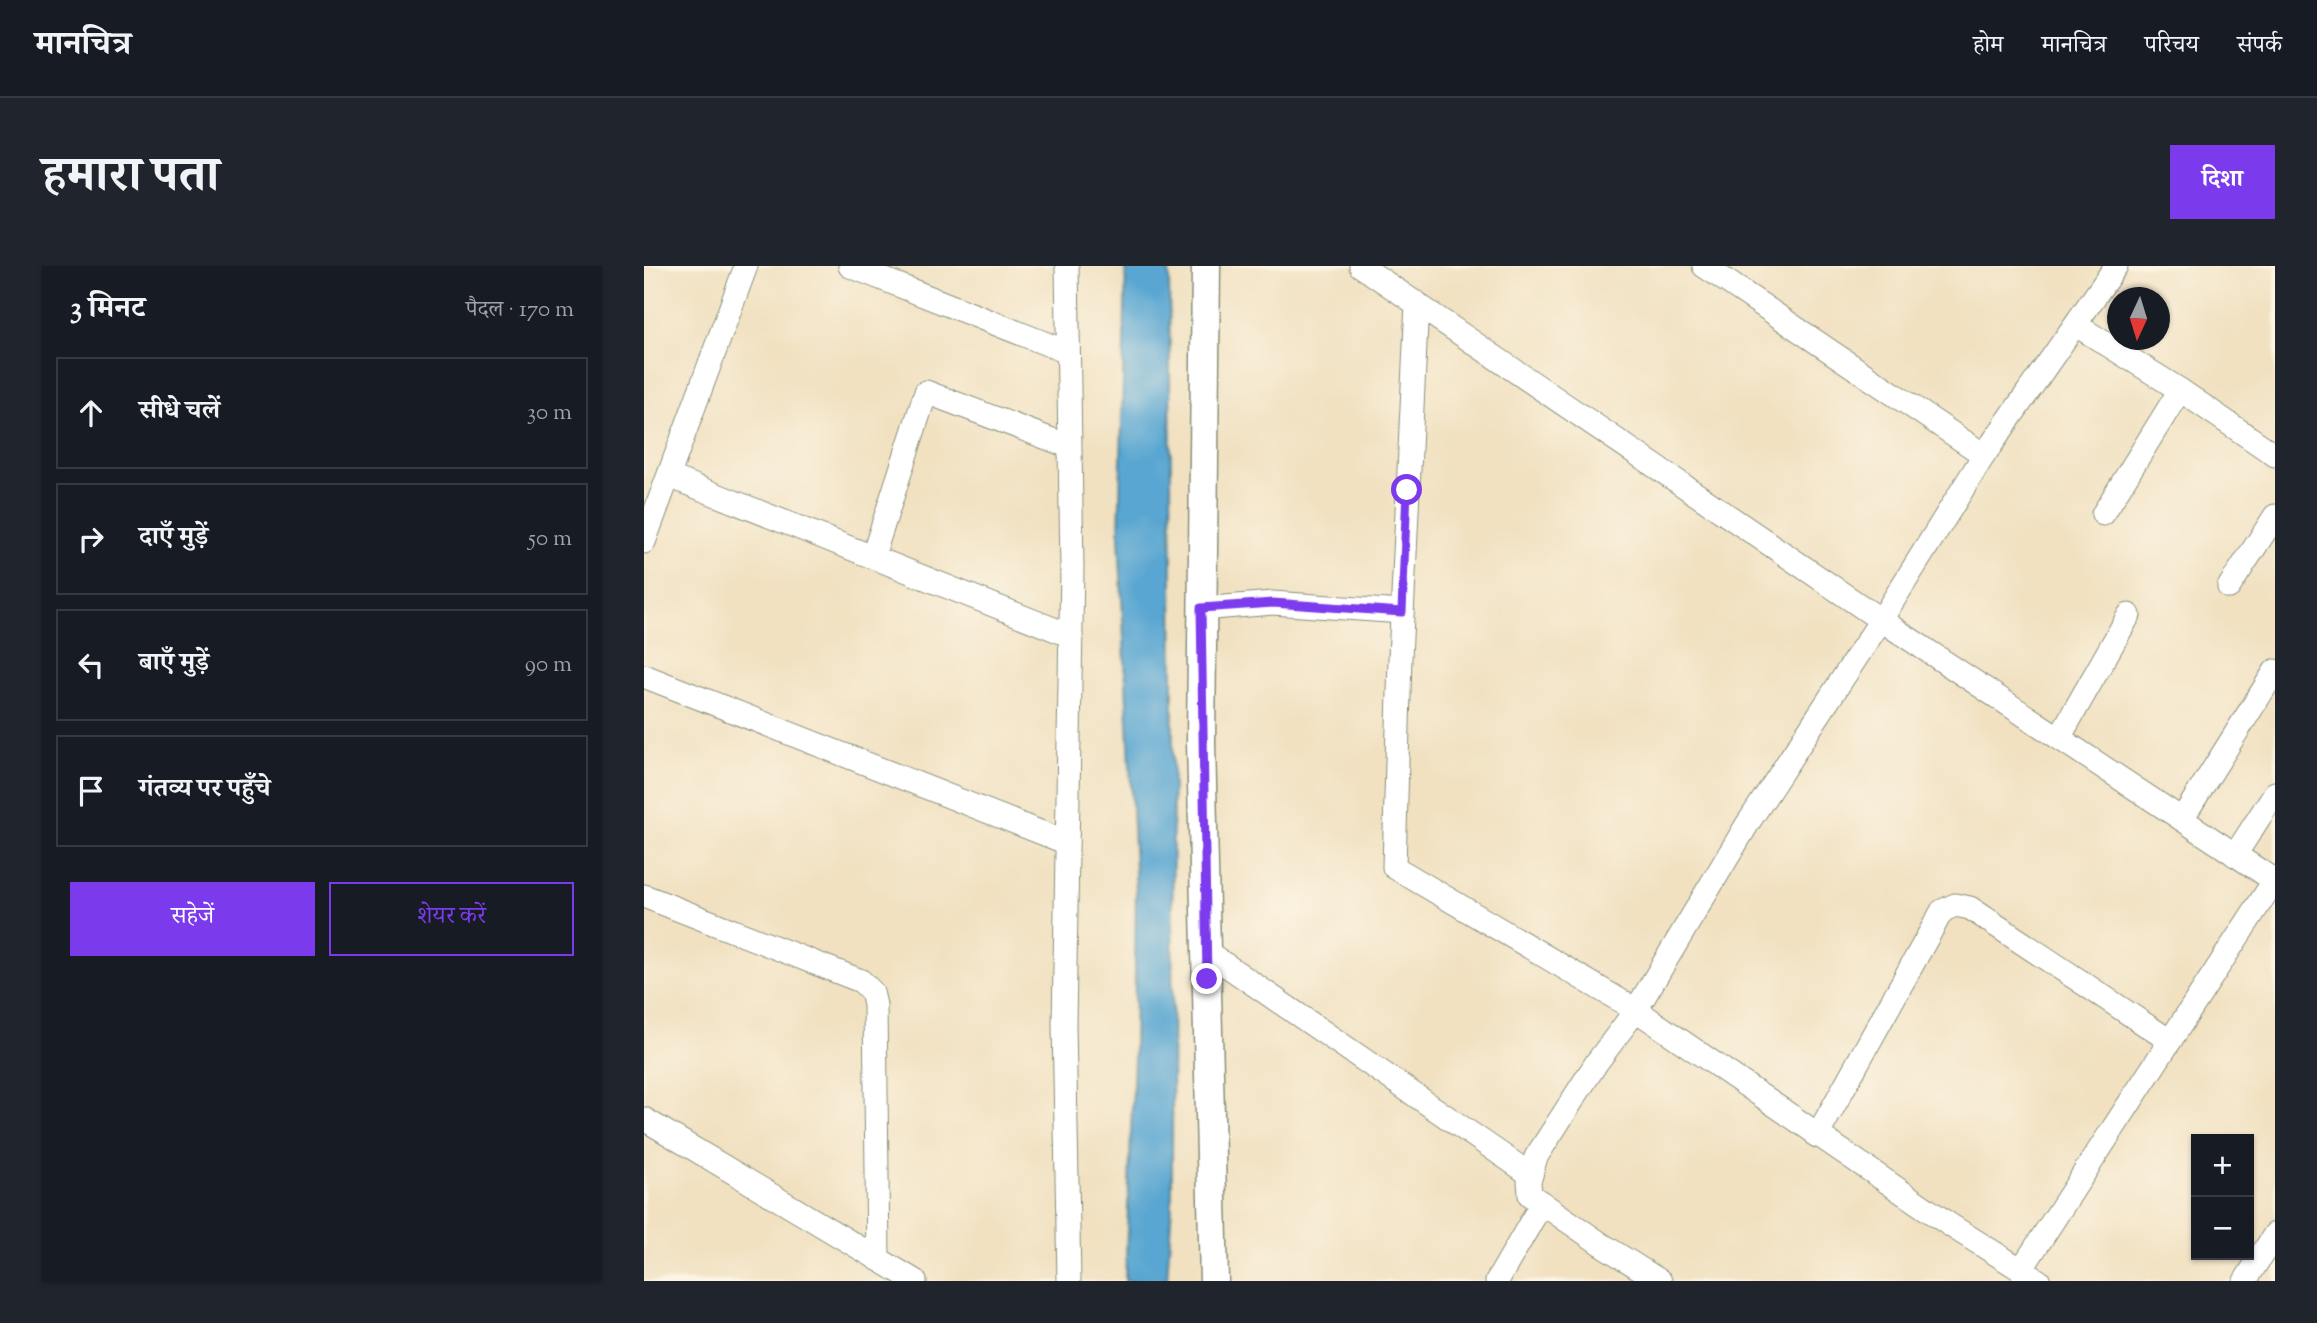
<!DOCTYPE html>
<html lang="hi">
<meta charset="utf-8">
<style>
:root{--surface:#171b24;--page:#20242c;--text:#f1f3f6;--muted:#9ea1a6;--line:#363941;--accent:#7c3aed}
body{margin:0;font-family:"Sorts Mill Goudy","Noto Serif Devanagari",serif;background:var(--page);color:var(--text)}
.controls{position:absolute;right:21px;bottom:21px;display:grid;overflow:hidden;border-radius:0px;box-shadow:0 2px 5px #0004}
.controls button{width:63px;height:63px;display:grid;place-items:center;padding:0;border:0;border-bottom:2px solid var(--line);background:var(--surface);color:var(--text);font:35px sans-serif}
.compass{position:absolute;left:1463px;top:21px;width:63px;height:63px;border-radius:50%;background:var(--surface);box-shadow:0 2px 5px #0004;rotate:184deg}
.stop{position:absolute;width:21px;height:21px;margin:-16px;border:5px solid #7c3aed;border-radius:50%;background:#fff}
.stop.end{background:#7c3aed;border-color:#fff;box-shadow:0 2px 7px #0008}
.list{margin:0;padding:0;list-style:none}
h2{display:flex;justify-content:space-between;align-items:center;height:91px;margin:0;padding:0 28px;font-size:30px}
h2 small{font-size:23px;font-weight:400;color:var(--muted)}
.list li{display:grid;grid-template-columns:46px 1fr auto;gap:21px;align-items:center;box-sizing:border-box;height:112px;margin:0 14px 14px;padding:0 14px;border:2px solid var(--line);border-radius:0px}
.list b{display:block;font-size:26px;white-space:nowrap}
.list em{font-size:23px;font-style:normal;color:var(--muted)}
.actions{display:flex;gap:14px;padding:21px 28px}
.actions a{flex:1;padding:16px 0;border:2px solid var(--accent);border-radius:0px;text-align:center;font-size:24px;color:var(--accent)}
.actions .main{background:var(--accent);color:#fff}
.icon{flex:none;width:38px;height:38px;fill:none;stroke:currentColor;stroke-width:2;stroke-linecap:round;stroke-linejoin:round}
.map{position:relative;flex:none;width:1631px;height:1015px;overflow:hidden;border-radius:0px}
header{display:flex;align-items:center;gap:42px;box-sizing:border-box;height:98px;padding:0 35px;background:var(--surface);border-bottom:2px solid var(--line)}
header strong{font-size:33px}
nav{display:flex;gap:38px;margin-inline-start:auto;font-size:24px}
.intro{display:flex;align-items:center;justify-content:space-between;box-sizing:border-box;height:168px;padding:0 42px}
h1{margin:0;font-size:49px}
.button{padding:18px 32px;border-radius:0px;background:var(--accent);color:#fff;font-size:24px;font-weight:700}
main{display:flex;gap:42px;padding:0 42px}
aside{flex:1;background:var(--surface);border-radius:0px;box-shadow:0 2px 5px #0004}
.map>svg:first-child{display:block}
.water{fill:#58a6d1;stroke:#3c7282;stroke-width:2}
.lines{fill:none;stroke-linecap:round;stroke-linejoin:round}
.minor-casing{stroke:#888f7a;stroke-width:25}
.tertiary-casing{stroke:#888f7a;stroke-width:31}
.minor{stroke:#fff;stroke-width:23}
.tertiary{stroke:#fff;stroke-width:28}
.route{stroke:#7c3aed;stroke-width:9}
</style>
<header>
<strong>मानचित्र</strong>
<nav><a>होम</a><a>मानचित्र</a><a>परिचय</a><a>संपर्क</a></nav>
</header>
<div class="intro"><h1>हमारा पता</h1><a class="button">दिशा</a></div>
<main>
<aside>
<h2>3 मिनट<small>पैदल · 170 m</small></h2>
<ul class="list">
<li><svg class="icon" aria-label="ahead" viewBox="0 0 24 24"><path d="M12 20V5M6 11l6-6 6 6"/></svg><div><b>सीधे चलें</b></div><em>30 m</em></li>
<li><svg class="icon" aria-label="right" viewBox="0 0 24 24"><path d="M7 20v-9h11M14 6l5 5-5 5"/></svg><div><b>दाएँ मुड़ें</b></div><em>50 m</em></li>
<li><svg class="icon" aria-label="left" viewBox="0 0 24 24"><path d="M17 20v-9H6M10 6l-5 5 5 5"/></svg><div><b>बाएँ मुड़ें</b></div><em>90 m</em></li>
<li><svg class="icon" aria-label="arrive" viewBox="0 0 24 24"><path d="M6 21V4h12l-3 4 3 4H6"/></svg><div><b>गंतव्य पर पहुँचे</b></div></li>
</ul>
<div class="actions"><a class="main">सहेजें</a><a>शेयर करें</a></div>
</aside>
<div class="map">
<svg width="1631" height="1015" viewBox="0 0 1631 1015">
<rect width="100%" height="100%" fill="#fcf5e5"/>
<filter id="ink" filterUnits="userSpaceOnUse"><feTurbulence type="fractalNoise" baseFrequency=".0143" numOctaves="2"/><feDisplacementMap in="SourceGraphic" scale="14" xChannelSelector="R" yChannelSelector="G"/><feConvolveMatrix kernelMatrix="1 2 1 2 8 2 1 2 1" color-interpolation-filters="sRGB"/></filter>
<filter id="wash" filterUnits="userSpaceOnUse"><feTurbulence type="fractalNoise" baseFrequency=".00686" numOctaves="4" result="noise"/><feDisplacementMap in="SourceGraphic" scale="28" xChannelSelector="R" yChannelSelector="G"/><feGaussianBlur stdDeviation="1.57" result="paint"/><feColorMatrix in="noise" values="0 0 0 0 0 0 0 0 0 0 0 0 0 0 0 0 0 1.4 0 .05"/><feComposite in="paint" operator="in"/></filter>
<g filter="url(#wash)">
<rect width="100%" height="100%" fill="#f1e1c1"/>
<path class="water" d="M482 0H525L529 417 528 938 523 1015H481L490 792 492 625 475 270Z"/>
</g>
<g filter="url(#ink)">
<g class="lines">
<defs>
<g id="minor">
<path d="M206 0 423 86"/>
<path d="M423 0 428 302 420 758 425 1015"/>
<path d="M717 0 1237 354 1340 189 1472 0"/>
<path d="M1060 0 1340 189"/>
<path d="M773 37 756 392 750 601 992 744 1306 959 1395 1015"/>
<path d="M1432 59 1536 124 1631 189"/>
<path d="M25 210 427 370"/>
<path d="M1459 248 1536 124"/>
<path d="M0 276 102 0"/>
<path d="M229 290 282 126 424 180"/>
<path d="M1585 321 1631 250"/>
<path d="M557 343 629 337 758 346"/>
<path d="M0 410 421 576"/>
<path d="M1415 472 1485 349"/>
<path d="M1538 553 1631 405"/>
<path d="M1591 589 1631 527"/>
<path d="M0 630 217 715 228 726 231 739 234 993"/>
<path d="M563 686 887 909"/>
<path d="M0 853 271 1015"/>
<path d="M1173 870 1298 645 1311 639 1326 642 1526 775"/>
<path d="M1377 1004 1630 615"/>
<path d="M853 1015 898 937"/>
<path d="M1016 1015 957 978 886 929 885 915 892 891 953 796 992 744 1104 557 1237 354 1631 615"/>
<path d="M1601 1015 1631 968"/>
</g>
<path id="tertiary" d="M562 0 557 476 570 1015"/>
</defs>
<use href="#minor" class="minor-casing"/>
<use href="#tertiary" class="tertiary-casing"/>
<use href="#minor" class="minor"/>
<use href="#tertiary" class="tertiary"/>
</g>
</g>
<g class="lines" filter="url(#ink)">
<path class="route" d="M563 713 557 342 629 337 758 346 763 224"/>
</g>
</svg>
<div class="controls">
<button>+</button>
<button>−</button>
</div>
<svg class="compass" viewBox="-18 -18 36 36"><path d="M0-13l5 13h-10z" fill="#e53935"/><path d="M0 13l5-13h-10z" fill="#9ea1a6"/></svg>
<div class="stop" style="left:763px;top:224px"></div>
<div class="stop end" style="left:563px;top:713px"></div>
</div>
</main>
